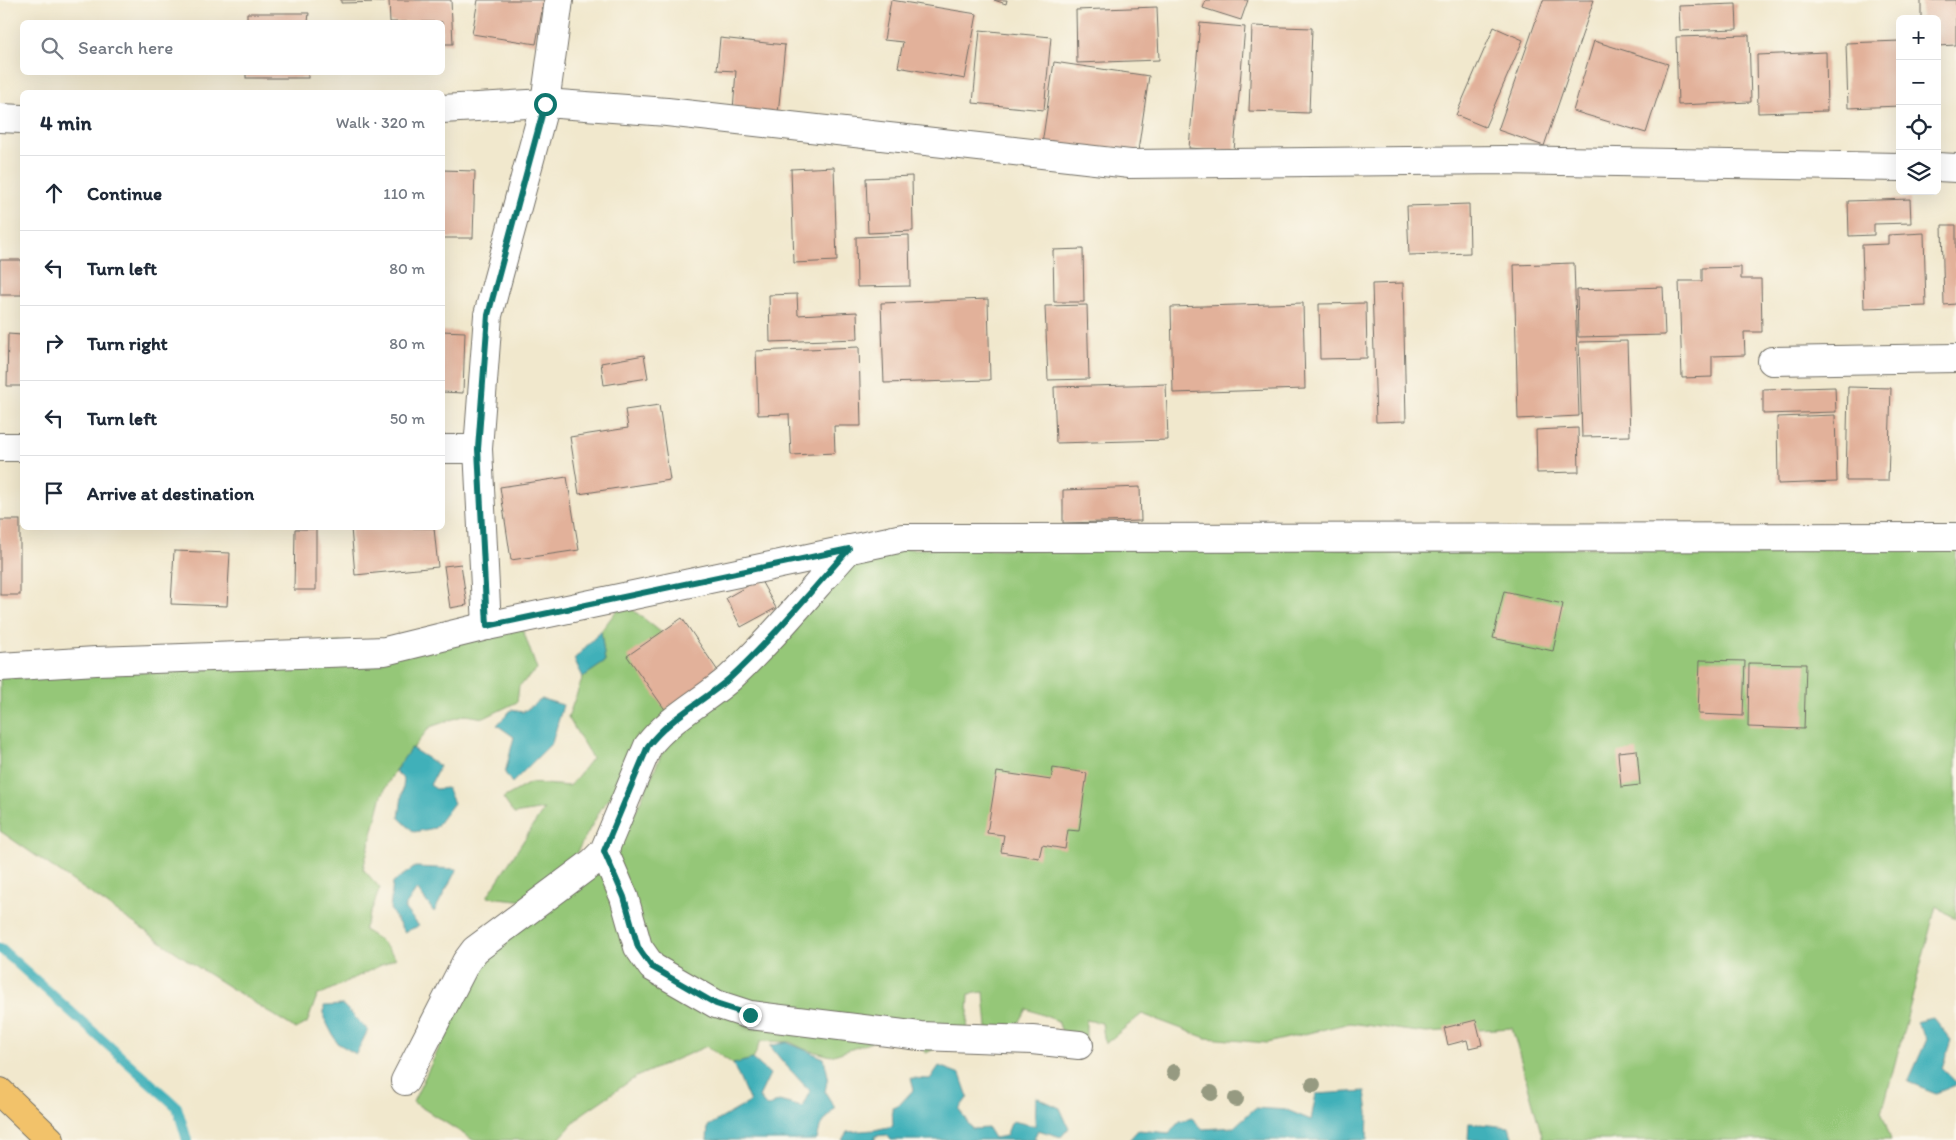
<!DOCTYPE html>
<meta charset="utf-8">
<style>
:root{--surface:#fff;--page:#f6f6f7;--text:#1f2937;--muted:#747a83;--line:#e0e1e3}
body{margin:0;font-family:Itim,sans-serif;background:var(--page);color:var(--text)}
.controls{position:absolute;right:15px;top:15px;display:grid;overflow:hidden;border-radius:8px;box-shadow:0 5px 20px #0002}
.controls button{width:45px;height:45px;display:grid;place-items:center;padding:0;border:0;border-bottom:1px solid var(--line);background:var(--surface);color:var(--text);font:25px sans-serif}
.stop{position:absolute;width:15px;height:15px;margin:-11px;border:4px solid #0f766e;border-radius:50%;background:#fff}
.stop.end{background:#0f766e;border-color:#fff;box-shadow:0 1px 5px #0008}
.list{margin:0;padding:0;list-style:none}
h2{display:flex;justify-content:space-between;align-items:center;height:65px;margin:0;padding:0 20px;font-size:21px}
h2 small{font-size:16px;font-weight:400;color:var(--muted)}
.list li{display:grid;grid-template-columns:32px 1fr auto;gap:15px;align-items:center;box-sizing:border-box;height:75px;padding:0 20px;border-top:1px solid var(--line)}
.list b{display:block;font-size:19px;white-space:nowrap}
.list em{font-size:16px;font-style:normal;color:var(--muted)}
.icon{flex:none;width:28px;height:28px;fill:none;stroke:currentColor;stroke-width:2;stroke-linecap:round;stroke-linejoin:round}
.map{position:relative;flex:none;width:1956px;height:1140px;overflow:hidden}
.search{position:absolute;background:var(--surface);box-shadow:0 5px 20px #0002;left:20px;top:20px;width:425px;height:55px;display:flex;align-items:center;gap:12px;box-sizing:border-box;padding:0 18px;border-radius:8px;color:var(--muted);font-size:19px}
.panel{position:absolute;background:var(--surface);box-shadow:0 5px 20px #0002;left:20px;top:90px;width:425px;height:440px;border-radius:8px}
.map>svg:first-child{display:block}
.green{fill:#95c778;stroke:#607952}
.water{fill:#40b0b9;stroke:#366e72}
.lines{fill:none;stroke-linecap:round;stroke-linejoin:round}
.stream{stroke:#40b0b9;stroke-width:10}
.building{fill:#e2b19a}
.street-casing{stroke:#706d64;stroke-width:30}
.highway-casing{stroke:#706d64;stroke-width:30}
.street{stroke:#fff;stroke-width:28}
.highway{stroke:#f2c26a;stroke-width:28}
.tree{fill:#969a81}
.route{stroke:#0f766e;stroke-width:6}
</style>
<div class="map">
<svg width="1956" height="1140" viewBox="0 0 1956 1140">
<rect width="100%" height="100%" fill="#fbf7ec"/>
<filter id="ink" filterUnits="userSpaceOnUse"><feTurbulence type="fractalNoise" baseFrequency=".02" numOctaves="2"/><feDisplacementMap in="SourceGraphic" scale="10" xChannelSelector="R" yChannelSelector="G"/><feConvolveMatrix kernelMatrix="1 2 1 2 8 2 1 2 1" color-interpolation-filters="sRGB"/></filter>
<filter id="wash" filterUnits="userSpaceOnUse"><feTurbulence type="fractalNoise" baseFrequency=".0096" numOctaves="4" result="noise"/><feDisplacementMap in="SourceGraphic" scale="20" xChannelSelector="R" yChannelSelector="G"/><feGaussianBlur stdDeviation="1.12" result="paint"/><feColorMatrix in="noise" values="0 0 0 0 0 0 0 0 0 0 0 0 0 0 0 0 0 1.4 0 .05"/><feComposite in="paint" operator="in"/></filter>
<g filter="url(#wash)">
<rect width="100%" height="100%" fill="#f1e8cd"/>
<g class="green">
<path d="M1956 547V919L1936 906 1882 1113 1891 1140H1543L1512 1028 1426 1033 1350 1023 1267 1043 1206 1038 1142 1014 1105 1044 1102 1023 1086 1020V1047L1063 1035 1058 1021 1027 1009 1009 1040 987 1028 984 992 969 994 967 1033 926 1053 898 1028 869 1043 831 1056 804 1049 790 1042 761 1041 753 1059 733 1064 707 1046 636 1077 582 1114 558 1140H473L413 1102 485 952 616 855 667 742 858 556 899 549Z"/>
<path d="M623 602 667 637 682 711 602 807 568 868 528 901 487 897 544 809 514 814 503 798 530 783 570 786 592 758 568 717 583 677 605 662 601 631Z"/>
<path d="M521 624 537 670 519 686 517 702 484 718 465 715 430 727 395 770 382 795 363 869 380 888 364 930 380 940 396 958 317 996 307 1023 296 1029 199 968 0 831V658L455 637Z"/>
</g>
<g class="water">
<path d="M601 631 605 662 583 677 574 659Z"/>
<path d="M542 699 563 705 552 743 512 783 505 773 514 737 497 725 511 710 523 712Z"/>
<path d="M411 748 440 766 430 785 436 789 447 788 454 803 435 828 414 832 399 818 404 780 395 771Z"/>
<path d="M415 867 457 869 434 912 417 889 404 908 419 926 404 932 390 909 393 882Z"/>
<path d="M343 1005 368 1030 356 1054 337 1043 324 1018V1006Z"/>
<path d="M1933 1018 1951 1040 1942 1068 1956 1082V1085L1936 1093 1908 1082 1927 1039 1916 1022Z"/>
<path d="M786 1042 824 1058 828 1076 825 1092 835 1108 820 1127 817 1140H707L708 1126 750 1102 733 1064 753 1059 770 1074 759 1097 767 1107 779 1101 802 1107 810 1091C796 1076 782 1062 770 1046Z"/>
<path d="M939 1066 960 1074 968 1097 959 1109 972 1129 988 1128 994 1138 1006 1136 1012 1121 1035 1126 1036 1097 1060 1108 1069 1128 1061 1137 1038 1130 1034 1138 1037 1140H891L887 1135 875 1136V1140H842L847 1132 874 1130 893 1126 892 1107 900 1104 914 1089 911 1078 930 1079Z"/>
<path d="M1365 1091 1368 1113 1367 1140H1129L1138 1130 1169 1133 1180 1121 1192 1118 1203 1129 1234 1127 1255 1108 1287 1110 1311 1120 1316 1094Z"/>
<path d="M1469 1123 1509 1127 1513 1140H1468Z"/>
</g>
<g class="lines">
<path class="stream" d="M0 948 177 1107 187 1140"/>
</g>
<g id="blocks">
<g class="building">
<path d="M341 0H384V2L341 3Z"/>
<path d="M389 0H451L453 44H442V22H390Z"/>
<path d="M478 0H544L536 44 472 34Z"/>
<path d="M891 0 977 14 965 79 898 67 903 42 884 40Z"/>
<path d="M994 0H1007L1006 4Z"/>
<path d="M1206 0H1248L1241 20 1203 8Z"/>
<path d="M1543 0H1594L1544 146 1498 130Z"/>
<path d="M1921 0H1956V45L1937 46V19H1921Z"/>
<path d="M1736 4 1737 29 1680 31 1679 6Z"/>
<path d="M1157 7 1159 60 1077 63 1076 10Z"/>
<path d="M247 13H309L308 22H247Z"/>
<path d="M1200 23 1245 27 1234 151 1189 148Z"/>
<path d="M1252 26 1312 28 1309 113 1249 111Z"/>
<path d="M1494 27 1523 40 1485 127 1456 115Z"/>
<path d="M980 30 1051 37 1044 110 973 103Z"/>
<path d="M1749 35 1751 102 1678 105 1676 37Z"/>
<path d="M720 38 785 45 778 114 733 110 736 71 717 70Z"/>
<path d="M1594 41 1668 64 1646 133 1573 111Z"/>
<path d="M1900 41V106L1848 108 1846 43Z"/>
<path d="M1826 52 1827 111 1758 113 1757 55Z"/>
<path d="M1054 62 1149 76 1137 158 1042 144Z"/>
<rect x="246" y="72" width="62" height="6"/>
<path d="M834 167 837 261 794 263 791 169Z"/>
<path d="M442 170 475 171 473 238H442Z"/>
<path d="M912 176 913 231 868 233 866 178Z"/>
<path d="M1910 199 1911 223 1874 224V235L1849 236 1848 201Z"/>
<path d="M1469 204 1470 253 1409 255 1407 206Z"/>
<path d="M1942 225H1956V304L1944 305Z"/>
<path d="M1924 233 1926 306 1864 308 1862 245 1888 244V235Z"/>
<path d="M909 235 910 286 857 287 856 237Z"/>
<path d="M1083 249 1084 302H1054L1053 250Z"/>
<rect x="0" y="260" width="22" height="35"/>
<path d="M1574 263 1579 416 1518 419 1514 265Z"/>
<path d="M1741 267V279H1761L1762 332H1744L1745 355 1712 356V377L1682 378 1679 281H1702V268Z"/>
<path d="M1403 283 1406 421 1376 422 1372 284Z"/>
<path d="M1663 287 1665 335 1578 337 1577 290Z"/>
<path d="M797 294 798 315 857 312 858 339 770 342 769 295Z"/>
<path d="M988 299 990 380 884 383 881 303Z"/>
<path d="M1303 303 1305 389 1173 393 1171 307Z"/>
<path d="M1366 303 1367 358 1320 359 1319 304Z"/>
<path d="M1087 305 1089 379 1048 380 1045 306Z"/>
<path d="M442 331 465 332 463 393 442 392Z"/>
<path d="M8 334 22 335V386H7Z"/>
<path d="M1627 341 1630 436 1582 437 1579 342Z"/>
<path d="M859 347 861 426H834L835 453 791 455 789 414 758 415 756 351Z"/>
<path d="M644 355 648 378 604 385 601 363Z"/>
<path d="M1166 384 1168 440 1056 443 1054 387Z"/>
<path d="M1835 387 1836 412 1763 414V389Z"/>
<path d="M1848 387 1891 388 1888 481H1846Z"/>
<path d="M659 405 670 480 579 494 570 437 628 428 625 410Z"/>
<path d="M1835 415 1837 482 1778 484 1777 417Z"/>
<path d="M1578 428 1579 472 1537 473 1536 430Z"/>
<path d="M567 477 579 550 511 560 500 487Z"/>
<path d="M1140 487 1141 521 1063 523V490Z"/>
<rect x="0" y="520" width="20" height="75"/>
<path d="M351 528H434L438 567 355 575Z"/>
<path d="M295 529H316V590H294Z"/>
<path d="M174 551 230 553 227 606 171 604Z"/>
<path d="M461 564 467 605 450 608 444 566Z"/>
<path d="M760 579 776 608 741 627 726 598Z"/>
<path d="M1504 591 1563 604 1553 651 1493 638Z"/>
<path d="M682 618 720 674 666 711 627 656Z"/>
<path d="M1700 660 1745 661 1743 716 1698 714Z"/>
<path d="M1749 663 1806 664 1804 729 1748 727Z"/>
<path d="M1637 750 1640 785 1621 787 1618 752Z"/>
<path d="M1053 768 1087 773 1079 831 1068 830 1065 849 1042 845 1039 858 1001 852 1004 835 987 833 997 772 1051 780Z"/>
<path d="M1476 1020 1482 1045 1469 1048 1467 1040 1448 1045 1444 1028Z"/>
</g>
</g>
</g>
<g filter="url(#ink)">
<use href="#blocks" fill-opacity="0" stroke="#706d64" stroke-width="1"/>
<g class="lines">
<defs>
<g id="street">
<path d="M442 109 545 103 667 112 1130 164 1503 160 1900 167"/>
<path d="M0 118 22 119"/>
<path d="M1937 167 1956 168"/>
<path d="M1772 361 1956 358"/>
<path d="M0 447H22"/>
<path d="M442 449H478"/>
<path d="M487 626 478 449 488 315 545 103 559 0"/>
<path d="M0 667 96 661 385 651 487 626 903 538 1956 537"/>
<path d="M604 851 624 897 638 947 652 967 716 1004 750 1015 920 1036 1032 1040 1079 1045"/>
<path d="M405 1081 466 962 475 950 593 862 604 851 648 746C669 718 704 701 730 678 773 638 810 592 849 549"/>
</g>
<path id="highway" d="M0 1092 50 1140"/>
</defs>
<use href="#street" class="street-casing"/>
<use href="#highway" class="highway-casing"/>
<use href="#street" class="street"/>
<use href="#highway" class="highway"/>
</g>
<g class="tree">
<circle cx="1174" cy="1072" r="8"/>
<circle cx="1313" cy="1085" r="8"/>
<circle cx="1211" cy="1093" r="8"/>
<circle cx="1236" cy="1099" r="8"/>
</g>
</g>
<g class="lines" filter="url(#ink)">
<path class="route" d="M545 104 488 315 478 449 487 626 849 549C810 592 773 638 730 678 704 701 669 718 648 746L604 851 624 897 638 947 652 967 716 1004 750 1015"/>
</g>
</svg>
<div class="controls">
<button>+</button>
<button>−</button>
<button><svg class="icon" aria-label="locate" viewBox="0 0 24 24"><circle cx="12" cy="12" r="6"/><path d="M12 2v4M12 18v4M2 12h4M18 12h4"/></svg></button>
<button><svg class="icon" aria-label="layers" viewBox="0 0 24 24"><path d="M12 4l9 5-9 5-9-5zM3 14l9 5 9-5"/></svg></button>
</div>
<div class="stop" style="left:545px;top:104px"></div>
<div class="stop end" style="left:750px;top:1015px"></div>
<div class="search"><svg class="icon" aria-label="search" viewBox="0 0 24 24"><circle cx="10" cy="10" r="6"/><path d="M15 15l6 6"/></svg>Search here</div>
<section class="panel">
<h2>4 min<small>Walk · 320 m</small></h2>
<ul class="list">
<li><svg class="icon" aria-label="ahead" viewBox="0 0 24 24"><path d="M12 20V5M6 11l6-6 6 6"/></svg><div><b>Continue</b></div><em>110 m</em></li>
<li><svg class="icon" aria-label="left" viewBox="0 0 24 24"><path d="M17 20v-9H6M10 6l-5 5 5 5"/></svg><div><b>Turn left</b></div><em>80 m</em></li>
<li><svg class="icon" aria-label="right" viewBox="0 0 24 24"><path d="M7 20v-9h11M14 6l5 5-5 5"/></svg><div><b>Turn right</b></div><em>80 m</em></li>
<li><svg class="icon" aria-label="left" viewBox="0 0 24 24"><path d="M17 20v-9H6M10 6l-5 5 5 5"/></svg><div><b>Turn left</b></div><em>50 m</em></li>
<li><svg class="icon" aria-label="arrive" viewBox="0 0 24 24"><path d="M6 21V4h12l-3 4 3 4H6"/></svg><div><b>Arrive at destination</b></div></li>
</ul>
</section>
</div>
